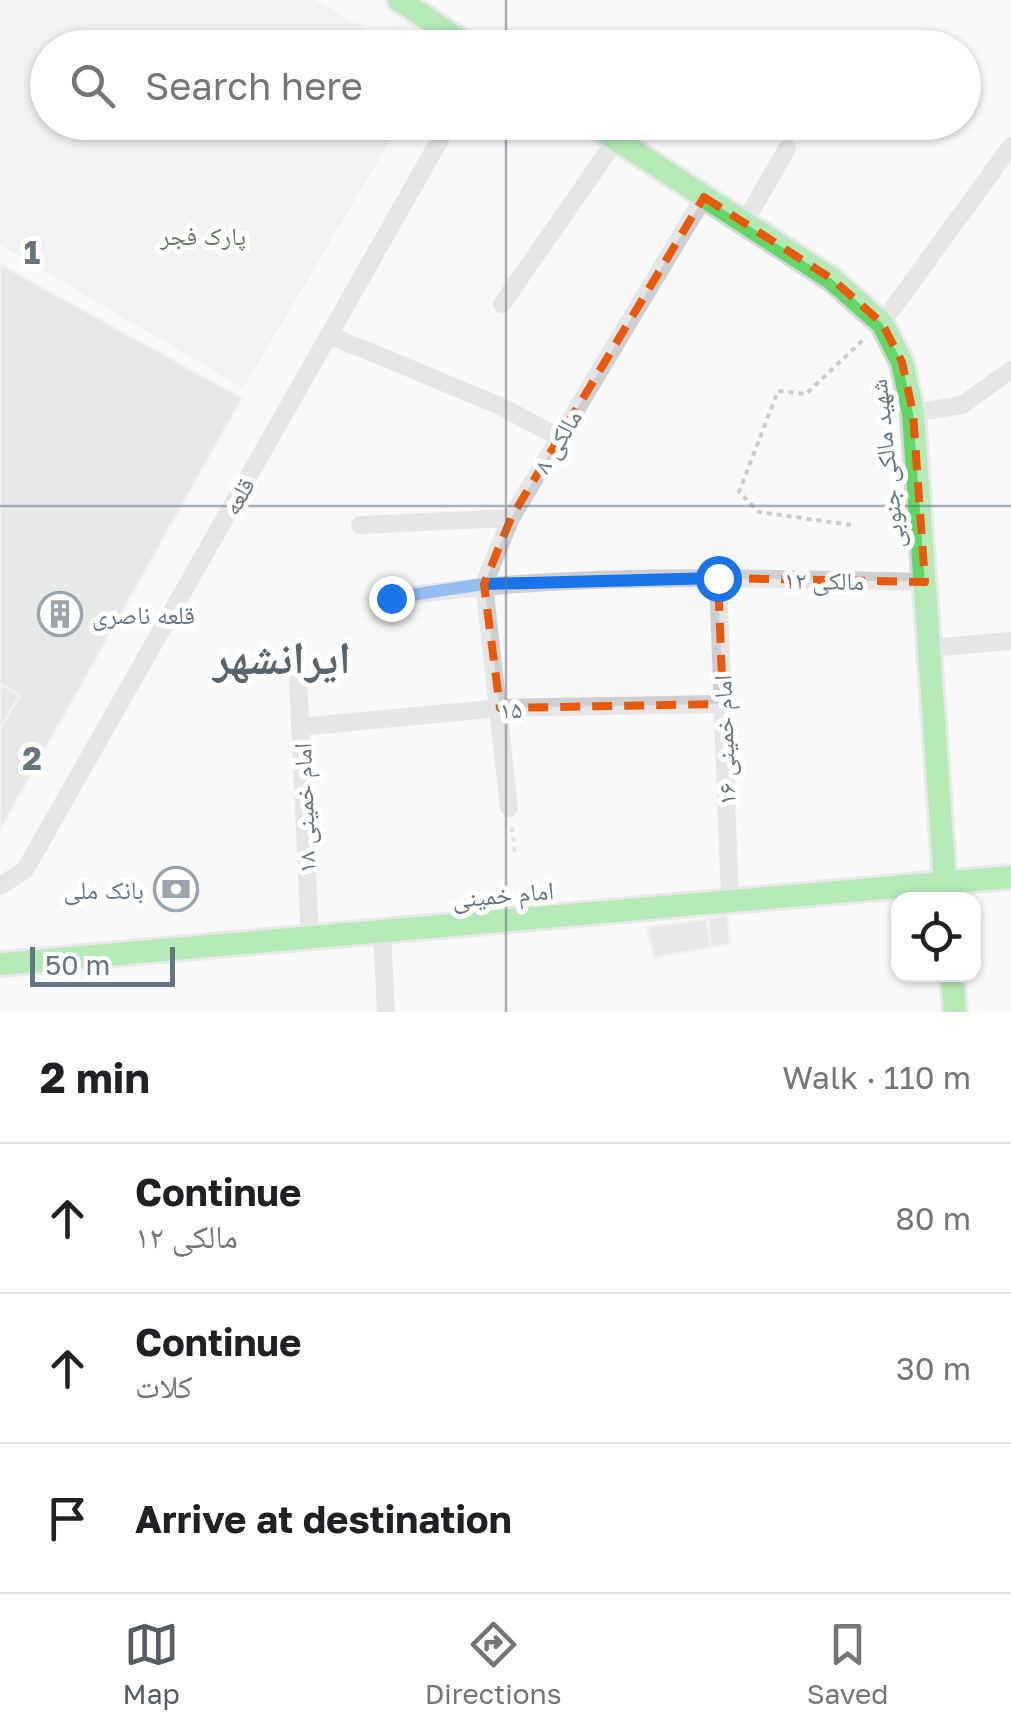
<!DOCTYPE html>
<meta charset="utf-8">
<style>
:root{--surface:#fff;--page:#f2f2f2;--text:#202124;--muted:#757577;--line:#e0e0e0;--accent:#565c61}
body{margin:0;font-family:"Golos Text","Noto Naskh Arabic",sans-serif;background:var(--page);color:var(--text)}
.controls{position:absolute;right:30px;bottom:30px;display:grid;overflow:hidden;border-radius:20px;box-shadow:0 2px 8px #0004}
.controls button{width:90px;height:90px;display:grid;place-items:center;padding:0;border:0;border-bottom:2px solid var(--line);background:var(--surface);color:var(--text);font:50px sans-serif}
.scale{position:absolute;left:30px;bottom:25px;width:145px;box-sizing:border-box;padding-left:10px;border:5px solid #657683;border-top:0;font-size:28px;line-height:35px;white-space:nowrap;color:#657683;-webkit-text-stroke:8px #fff;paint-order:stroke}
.stop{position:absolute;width:30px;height:30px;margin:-22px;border:8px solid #1a73e8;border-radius:50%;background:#fff}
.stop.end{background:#1a73e8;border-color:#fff;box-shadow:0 2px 10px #0008}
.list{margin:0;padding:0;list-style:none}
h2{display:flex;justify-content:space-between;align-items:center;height:130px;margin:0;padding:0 40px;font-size:42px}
h2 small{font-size:32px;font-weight:400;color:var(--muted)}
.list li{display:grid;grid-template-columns:65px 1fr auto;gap:30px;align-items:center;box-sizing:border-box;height:150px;padding:0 40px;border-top:2px solid var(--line)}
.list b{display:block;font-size:38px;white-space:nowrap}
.list p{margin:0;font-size:32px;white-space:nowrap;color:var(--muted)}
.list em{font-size:32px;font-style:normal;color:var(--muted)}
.icon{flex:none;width:55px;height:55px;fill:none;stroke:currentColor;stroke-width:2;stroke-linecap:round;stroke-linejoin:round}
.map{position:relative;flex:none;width:1011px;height:1012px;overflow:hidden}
.search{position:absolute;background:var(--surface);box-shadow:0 2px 8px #0004;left:30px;right:30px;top:30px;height:110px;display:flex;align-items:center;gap:25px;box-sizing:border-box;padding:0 35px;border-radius:55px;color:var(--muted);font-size:38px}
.sheet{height:580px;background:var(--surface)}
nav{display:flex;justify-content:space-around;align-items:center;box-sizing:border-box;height:140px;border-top:2px solid var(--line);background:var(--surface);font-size:28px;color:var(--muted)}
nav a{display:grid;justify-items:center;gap:5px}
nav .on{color:var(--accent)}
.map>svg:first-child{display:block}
.green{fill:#e8ebe6}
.building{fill:#d0d2d3;stroke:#e8e8e8;stroke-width:2.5}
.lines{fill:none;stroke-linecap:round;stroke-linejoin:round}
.fast-casing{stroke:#d5d6d7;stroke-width:28}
.path{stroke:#cbcccd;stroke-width:4;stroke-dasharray:5 5;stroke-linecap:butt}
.street{stroke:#cecfd0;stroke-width:18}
.fast{stroke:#63d668;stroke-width:22}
.route{stroke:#1a73e8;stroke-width:12}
.marked{fill:none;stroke:#e8590c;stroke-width:8;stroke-dasharray:20 12;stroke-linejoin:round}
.grid{fill:none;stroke:#657683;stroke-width:2.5;stroke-opacity:0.55}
.labels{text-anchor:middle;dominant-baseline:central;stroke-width:10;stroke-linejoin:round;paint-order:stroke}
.park-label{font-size:25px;fill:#687a64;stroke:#fff}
.street-label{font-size:25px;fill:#657683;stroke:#fff}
.poi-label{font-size:25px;fill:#657683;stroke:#fff;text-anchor:start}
.town-label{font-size:45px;font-weight:bold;fill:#57646e;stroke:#fff}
.grid-label{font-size:32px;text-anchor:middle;font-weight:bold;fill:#657683;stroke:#fff;stroke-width:10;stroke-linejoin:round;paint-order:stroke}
</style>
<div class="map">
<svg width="1011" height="1012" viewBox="0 0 1011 1012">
<rect width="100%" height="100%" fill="#f9f9f9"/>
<path class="green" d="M0 0H315L396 47 48 48V122L401 123 243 388 0 245Z"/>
<g class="building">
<path d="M0 264 242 398 0 830Z"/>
<path d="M0 684 20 695 0 729Z"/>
<path d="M727 914 731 944 711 947 707 919Z"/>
<path d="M707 919 711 947 654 958 647 927Z"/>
</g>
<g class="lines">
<defs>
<g id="fast">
<path d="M399 0 472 48"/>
<path d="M589 122 832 279 882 323 902 362 913 413 946 899"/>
<path d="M0 964 1011 877"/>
<path d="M952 974 955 1012"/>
</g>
</defs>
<use href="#fast" class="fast-casing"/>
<g class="path">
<path d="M851 525 759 512 739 492 778 391 806 394 866 337"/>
<path d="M512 827 515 857"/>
</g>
<g class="street">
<path d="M744 223 787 149"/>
<path d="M502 304 616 140"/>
<path d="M882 323 1011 146"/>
<path d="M329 335 498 405 559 437"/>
<path d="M913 413 962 405 1011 370"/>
<path d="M360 525 511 518"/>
<path d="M718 578 730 902"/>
<path d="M391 598C568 571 747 578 925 582"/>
<path d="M929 648 1011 641"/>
<path d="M298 678 310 939"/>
<path d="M300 727 500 708 723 704"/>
<path d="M509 808 484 584 511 518 704 197"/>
<path d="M0 886 25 870 450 122"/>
<path d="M382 933 386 1012"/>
</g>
<use href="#fast" class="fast"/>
</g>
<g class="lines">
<path class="route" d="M391 598 484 584 718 578"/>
</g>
<path d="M0 0H1011V1012H0ZM704 197 832 279 882 323 902 362 913 413 925 582 718 578 723 704 500 708 484 584 511 518Z" fill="#f9f9f9" fill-opacity=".55" fill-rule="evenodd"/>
<path class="marked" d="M704 197 832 279 882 323 902 362 913 413 925 582 718 578 723 704 500 708 484 584 511 518Z"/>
<path class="grid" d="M506 0V48M506 122V1012M0 506H1011"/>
<defs>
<symbol id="building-ring" viewBox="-11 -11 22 22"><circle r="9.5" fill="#fff" stroke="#99a4ac" stroke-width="1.5"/><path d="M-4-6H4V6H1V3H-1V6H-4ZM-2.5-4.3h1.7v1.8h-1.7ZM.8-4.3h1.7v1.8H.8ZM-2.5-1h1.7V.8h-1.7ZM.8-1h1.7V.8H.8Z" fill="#99a4ac"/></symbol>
<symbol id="bank-ring" viewBox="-11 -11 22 22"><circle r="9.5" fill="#fff" stroke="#99a4ac" stroke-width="1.5"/><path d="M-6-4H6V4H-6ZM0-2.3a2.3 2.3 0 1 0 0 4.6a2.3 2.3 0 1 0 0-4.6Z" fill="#99a4ac"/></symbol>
</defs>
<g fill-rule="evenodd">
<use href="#building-ring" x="35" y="589" width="50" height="50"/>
<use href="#bank-ring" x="151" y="864" width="50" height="50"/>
</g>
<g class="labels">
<g class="park-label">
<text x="203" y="235">پارک فجر</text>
</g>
<g class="street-label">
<text transform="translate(557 441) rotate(-59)">مالکی ۸</text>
<text transform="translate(886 464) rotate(-96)">شهید مالکی جنوبی</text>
<text transform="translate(238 496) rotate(-60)">قلعه</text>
<text transform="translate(824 580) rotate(1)">مالکی ۱۲</text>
<text transform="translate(511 709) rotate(-2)">۱۵</text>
<text transform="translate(724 740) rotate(-92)">امام خمینی ۱۶</text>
<text transform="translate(304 808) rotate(-92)">امام خمینی ۱۸</text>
<text transform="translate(503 894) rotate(-5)">امام خمینی</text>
</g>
<g class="poi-label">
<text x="92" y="614">قلعه ناصری</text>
<text x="144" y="889" text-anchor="end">بانک ملی</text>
</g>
<g class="town-label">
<text x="282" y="657">ایرانشهر</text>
</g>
</g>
<g class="grid-label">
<text x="32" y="264">1</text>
<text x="32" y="770">2</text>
</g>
</svg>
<div class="controls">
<button><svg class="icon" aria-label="locate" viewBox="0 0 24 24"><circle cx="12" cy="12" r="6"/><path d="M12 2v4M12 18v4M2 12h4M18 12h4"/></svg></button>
</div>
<div class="scale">50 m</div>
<div class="stop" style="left:718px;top:578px"></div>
<div class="stop end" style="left:391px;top:598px"></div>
<div class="search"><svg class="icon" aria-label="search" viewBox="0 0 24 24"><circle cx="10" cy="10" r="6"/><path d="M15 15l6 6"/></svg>Search here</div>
</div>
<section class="sheet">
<h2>2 min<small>Walk · 110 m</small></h2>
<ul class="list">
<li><svg class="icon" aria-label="ahead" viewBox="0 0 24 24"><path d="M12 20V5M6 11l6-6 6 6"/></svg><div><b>Continue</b><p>مالکی ۱۲</p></div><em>80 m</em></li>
<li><svg class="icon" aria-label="ahead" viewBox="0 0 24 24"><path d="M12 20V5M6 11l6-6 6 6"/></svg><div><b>Continue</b><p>کلات</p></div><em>30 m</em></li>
<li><svg class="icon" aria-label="arrive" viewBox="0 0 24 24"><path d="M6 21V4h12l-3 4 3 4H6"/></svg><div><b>Arrive at destination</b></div></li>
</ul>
</section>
<nav>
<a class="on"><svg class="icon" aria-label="map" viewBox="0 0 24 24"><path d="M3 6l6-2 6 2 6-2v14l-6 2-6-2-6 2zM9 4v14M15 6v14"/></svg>Map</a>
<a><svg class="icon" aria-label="directions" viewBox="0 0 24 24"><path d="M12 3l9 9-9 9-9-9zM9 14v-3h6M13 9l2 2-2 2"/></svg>Directions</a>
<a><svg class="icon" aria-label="saved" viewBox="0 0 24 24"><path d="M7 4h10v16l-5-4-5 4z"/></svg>Saved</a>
</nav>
